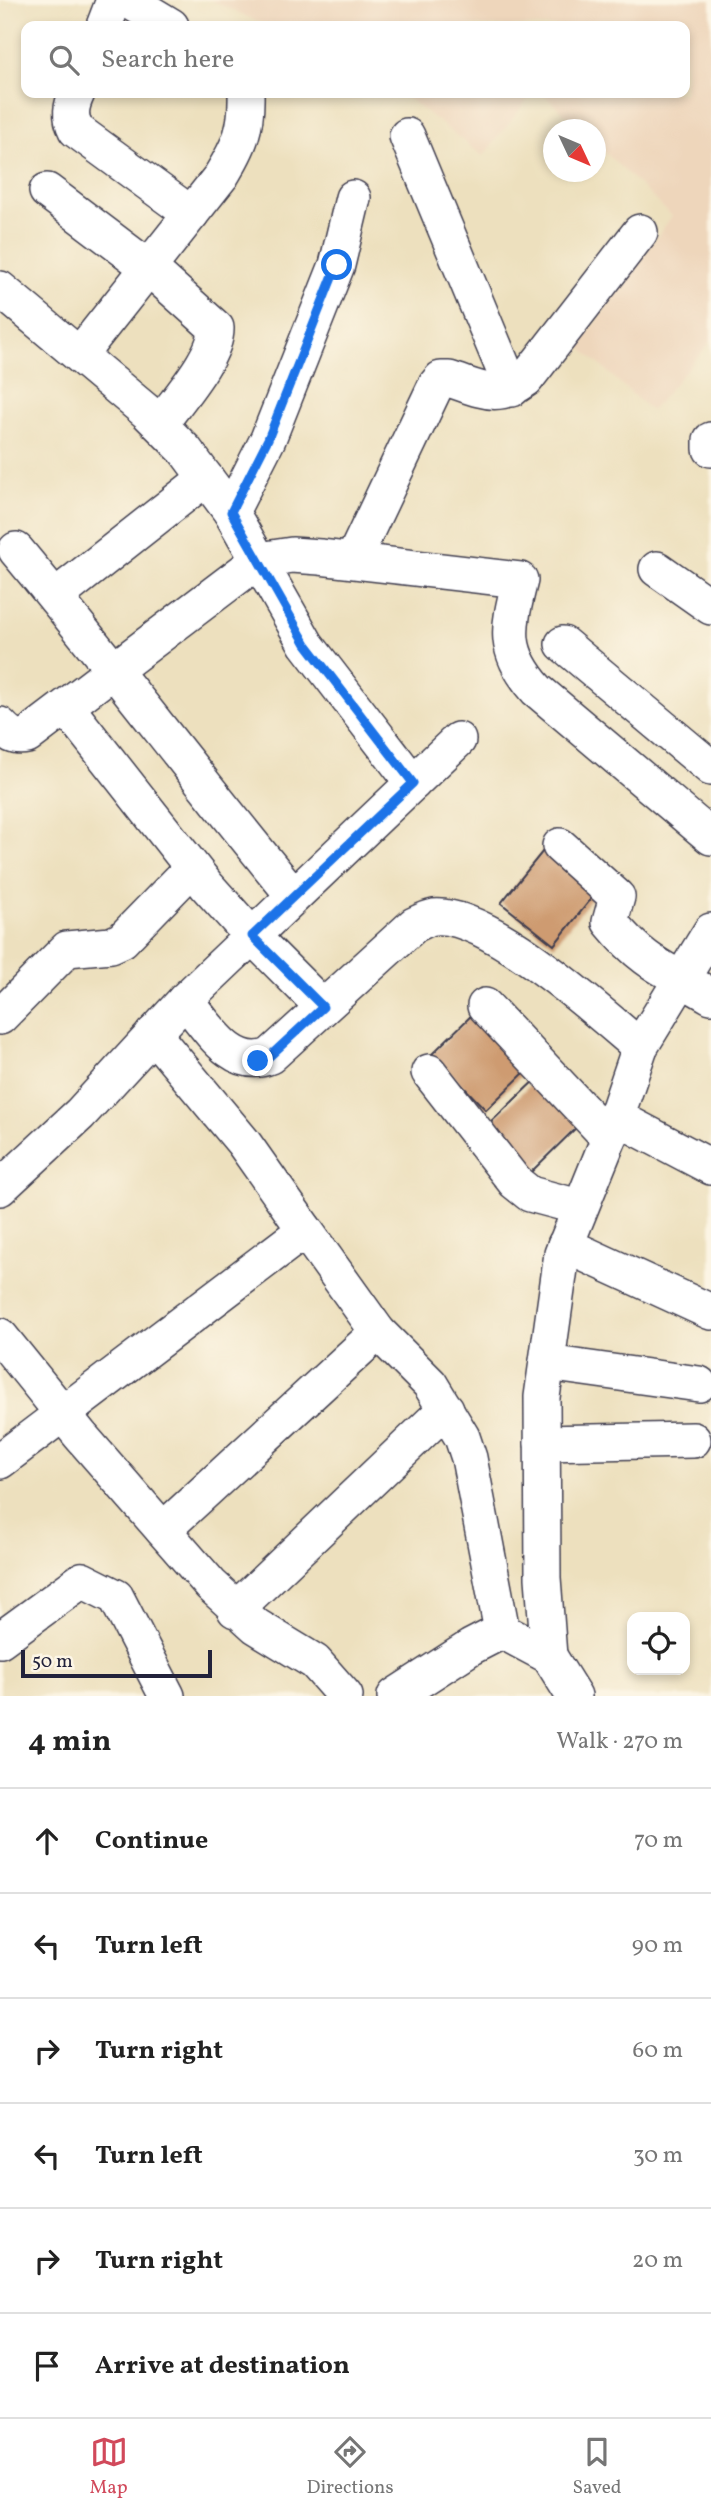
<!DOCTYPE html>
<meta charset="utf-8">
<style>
:root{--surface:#fff;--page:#f2f2f2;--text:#222;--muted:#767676;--line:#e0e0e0;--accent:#d1495b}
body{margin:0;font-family:Vollkorn,serif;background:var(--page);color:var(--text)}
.controls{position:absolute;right:21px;bottom:21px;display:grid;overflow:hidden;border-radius:14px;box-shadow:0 4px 10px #0003}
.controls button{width:63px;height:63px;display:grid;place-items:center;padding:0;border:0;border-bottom:2px solid var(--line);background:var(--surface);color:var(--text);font:35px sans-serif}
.compass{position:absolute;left:543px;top:119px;width:63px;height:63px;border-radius:50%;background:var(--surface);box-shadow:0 4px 10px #0003;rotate:134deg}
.scale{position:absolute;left:21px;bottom:18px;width:191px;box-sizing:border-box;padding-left:7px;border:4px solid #22223b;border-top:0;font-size:19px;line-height:24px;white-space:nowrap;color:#22223b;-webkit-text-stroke:5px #fcf5e5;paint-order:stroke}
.stop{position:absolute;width:21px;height:21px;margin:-16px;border:5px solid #1a73e8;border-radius:50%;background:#fff}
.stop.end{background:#1a73e8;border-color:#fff;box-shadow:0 2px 7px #0008}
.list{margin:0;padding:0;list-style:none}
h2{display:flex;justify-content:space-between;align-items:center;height:91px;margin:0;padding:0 28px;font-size:30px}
h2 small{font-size:23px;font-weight:400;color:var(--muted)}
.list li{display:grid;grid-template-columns:46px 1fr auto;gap:21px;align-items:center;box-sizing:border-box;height:105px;padding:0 28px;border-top:2px solid var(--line)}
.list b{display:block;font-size:26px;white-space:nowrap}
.list em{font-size:23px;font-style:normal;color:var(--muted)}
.icon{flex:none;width:38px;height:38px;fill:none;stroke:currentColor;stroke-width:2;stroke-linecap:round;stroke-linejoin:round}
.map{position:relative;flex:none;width:711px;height:1696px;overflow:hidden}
.search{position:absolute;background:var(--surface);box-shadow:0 4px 10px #0003;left:21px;right:21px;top:21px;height:77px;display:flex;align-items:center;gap:18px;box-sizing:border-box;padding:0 24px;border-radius:14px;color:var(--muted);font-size:26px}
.sheet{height:721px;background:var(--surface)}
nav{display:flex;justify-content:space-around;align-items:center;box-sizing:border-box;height:98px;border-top:2px solid var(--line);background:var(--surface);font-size:19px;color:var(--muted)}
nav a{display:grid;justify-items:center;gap:4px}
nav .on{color:var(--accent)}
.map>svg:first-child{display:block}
.built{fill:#eed6bb}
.building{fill:#ce9b71}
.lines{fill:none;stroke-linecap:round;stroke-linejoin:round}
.minor-casing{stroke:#403e4f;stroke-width:38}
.minor{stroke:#fff;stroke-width:35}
.route{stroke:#1a73e8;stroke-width:9}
</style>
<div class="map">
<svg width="711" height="1696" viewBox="0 0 711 1696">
<rect width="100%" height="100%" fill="#fcf5e5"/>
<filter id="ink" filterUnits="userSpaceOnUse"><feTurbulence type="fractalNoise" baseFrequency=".0143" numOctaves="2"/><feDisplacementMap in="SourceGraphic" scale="14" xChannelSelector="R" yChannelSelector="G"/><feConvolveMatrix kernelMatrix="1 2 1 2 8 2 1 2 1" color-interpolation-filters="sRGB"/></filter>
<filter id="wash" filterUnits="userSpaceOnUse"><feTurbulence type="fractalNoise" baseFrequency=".00686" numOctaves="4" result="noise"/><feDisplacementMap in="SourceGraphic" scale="28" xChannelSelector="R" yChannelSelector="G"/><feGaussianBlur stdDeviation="1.57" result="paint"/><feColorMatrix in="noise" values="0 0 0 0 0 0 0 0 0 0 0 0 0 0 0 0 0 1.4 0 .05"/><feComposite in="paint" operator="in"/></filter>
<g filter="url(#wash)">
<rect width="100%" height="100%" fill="#ede0be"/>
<g class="built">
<path d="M210 0H711V341L651 411 579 346 672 216 596 144V130L581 129 542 93H685V26H268Z"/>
<path d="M401 93H533L483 156Z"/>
</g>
<g id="blocks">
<g class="building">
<path d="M547 846 600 888 554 945 501 903Z"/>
<path d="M477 1010 531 1066 486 1110 432 1054Z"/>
<path d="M541 1074 585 1119 530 1173 486 1127Z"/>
</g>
</g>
</g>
<g filter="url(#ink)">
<use href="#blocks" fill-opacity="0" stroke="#403e4f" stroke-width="2"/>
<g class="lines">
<defs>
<g id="minor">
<path d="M128 0 171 26"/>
<path d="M104 26 114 0"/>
<path d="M77 93C71 106 69 116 76 130L191 214"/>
<path d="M407 136 512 389"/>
<path d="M47 191 149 268 216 328C217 356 176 401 160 424"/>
<path d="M0 289 147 412 185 450 231 512 306 644 413 783"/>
<path d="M80 354 221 176C240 145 247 129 246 93"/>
<path d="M711 440V449"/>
<path d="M231 512 268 439 337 265 353 198"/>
<path d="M16 550C111 664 200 782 294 896"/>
<path d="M353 560 436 385 441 379H449C481 389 497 401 526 379L640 232"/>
<path d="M657 569 711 607"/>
<path d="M55 597 206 478"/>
<path d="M563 644 711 768"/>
<path d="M67 708 207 886 252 936 323 1007"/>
<path d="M0 725C8 734 15 739 27 736L259 560 292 555 320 557 520 580C508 628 502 651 537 690L711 837"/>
<path d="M560 846 617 897 610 922C645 965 666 969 711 996"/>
<path d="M185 1000 458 740"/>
<path d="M485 1006 609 1138"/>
<path d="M0 1017 67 949 111 945 122 940 192 868"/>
<path d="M153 1034 243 1142 305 1230"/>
<path d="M429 1072 515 1182 530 1194 579 1207"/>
<path d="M614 1116 711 1167"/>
<path d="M0 1188 80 1114 185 1000C207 1025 232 1072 270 1056L414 925C420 922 428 918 434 917 489 912 598 1012 640 1047"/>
<path d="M565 1245 711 1312"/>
<path d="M0 1336 80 1435 211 1585 256 1626 315 1662 345 1696"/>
<path d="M547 1363 699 1384"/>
<path d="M542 1443 693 1440"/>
<path d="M0 1461 305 1230 378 1332 430 1384 462 1437 469 1458 502 1631"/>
<path d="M163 1530 378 1332"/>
<path d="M235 1610 446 1409"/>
<path d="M0 1640 82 1580 116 1597 167 1696"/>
<path d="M549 1656 543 1578 542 1397 562 1254 609 1138 640 1047 711 931"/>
<path d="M395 1696 471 1647 502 1631 549 1656 574 1696"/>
</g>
</defs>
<use href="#minor" class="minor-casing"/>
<use href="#minor" class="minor"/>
</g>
</g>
<g class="lines" filter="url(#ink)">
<path class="route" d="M258 1061 270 1056 323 1007 252 936 413 783 306 644 231 512 268 439 337 265"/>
</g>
</svg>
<div class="controls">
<button><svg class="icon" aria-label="locate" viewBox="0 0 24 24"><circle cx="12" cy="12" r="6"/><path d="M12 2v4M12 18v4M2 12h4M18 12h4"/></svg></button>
</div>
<svg class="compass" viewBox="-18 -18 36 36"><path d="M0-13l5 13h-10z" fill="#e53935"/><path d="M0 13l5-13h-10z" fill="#767676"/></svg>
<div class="scale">50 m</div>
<div class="stop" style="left:337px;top:265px"></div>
<div class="stop end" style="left:258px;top:1061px"></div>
<div class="search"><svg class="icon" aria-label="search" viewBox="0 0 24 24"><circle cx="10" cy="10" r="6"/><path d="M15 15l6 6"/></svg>Search here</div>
</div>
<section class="sheet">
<h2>4 min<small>Walk · 270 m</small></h2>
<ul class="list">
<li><svg class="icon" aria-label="ahead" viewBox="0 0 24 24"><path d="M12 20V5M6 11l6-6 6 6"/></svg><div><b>Continue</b></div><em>70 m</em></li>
<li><svg class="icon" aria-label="left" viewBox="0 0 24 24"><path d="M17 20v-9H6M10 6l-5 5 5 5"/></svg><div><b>Turn left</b></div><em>90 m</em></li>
<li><svg class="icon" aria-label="right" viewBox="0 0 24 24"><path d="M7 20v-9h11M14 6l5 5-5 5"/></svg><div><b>Turn right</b></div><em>60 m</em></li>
<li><svg class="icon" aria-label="left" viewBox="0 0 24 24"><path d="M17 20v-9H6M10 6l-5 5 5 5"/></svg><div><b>Turn left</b></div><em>30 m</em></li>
<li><svg class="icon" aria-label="right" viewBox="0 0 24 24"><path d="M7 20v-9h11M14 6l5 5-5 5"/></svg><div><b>Turn right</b></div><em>20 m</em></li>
<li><svg class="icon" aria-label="arrive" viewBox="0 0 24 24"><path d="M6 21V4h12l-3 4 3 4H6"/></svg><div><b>Arrive at destination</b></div></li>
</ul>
</section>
<nav>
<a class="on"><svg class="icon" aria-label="map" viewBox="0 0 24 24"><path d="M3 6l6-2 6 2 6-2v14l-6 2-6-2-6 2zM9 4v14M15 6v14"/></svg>Map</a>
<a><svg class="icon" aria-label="directions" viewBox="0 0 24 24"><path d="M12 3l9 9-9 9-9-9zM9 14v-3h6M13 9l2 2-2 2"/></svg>Directions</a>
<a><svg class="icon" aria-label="saved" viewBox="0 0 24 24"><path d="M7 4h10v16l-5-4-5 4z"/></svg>Saved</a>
</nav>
